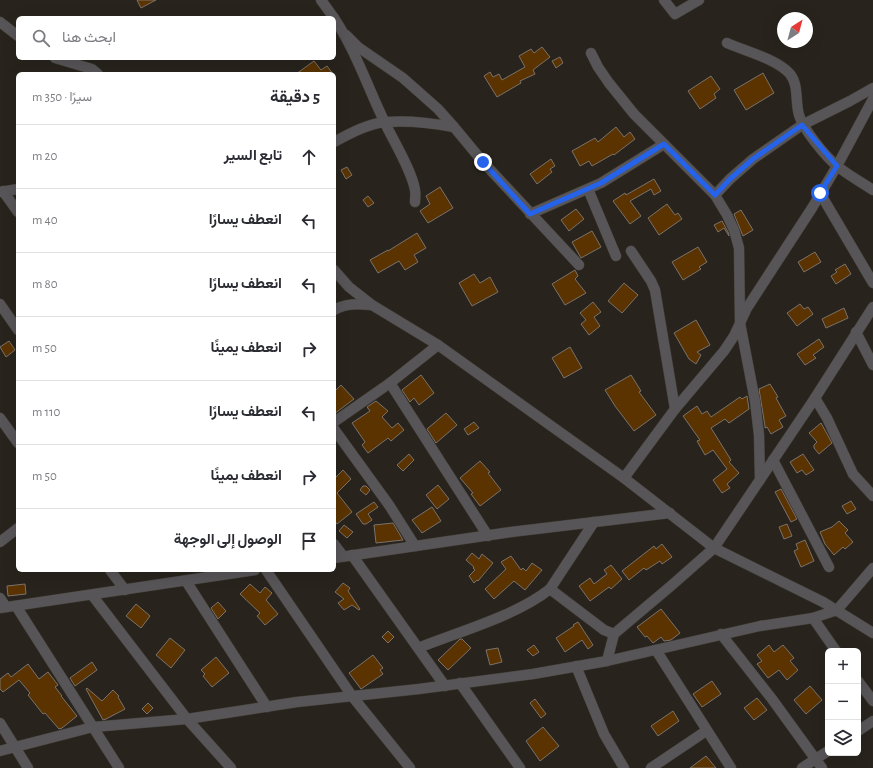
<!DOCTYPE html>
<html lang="ar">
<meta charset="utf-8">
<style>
:root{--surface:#fff;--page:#f2f2f3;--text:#2b2b33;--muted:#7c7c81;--line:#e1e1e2}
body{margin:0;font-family:"Alegreya Sans",Vazirmatn,sans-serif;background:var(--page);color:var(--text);direction:rtl}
.controls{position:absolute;right:12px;bottom:12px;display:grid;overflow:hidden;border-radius:6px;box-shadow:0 4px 16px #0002}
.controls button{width:36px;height:36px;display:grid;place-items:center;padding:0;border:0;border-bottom:1px solid var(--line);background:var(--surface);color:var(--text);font:20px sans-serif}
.compass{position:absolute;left:777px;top:12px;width:36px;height:36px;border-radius:50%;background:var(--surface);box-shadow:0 4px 16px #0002;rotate:36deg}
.stop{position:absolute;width:12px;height:12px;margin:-9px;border:3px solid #2563eb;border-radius:50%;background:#fff}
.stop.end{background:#2563eb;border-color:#fff;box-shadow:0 1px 4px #0008}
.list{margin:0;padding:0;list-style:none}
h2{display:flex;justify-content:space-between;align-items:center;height:52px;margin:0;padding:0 16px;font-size:17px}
h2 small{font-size:13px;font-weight:400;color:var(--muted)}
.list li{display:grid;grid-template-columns:26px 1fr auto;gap:12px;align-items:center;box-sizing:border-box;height:64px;padding:0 16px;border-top:1px solid var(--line)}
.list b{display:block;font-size:15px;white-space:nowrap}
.list em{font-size:13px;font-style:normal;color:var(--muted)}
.icon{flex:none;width:22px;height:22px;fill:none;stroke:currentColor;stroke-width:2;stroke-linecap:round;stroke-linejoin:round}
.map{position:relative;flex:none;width:873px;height:768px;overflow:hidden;direction:ltr}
.search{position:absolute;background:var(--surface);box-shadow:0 4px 16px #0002;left:16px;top:16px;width:320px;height:44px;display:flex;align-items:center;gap:10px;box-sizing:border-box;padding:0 14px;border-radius:6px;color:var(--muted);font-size:15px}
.panel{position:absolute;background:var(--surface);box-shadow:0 4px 16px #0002;left:16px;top:72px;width:320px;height:500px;border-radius:6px;direction:rtl}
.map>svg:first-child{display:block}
.building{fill:#5a3300;stroke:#7a726b}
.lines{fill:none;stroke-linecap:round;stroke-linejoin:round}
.minor-casing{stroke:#434039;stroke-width:11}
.minor{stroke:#585558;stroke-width:10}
.route{stroke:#2563eb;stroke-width:5}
</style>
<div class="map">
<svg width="873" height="768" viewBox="0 0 873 768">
<rect width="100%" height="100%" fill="#28241d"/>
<g class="building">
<path d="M137 0H156L141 8Z"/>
<path d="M542 47 550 57 533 70 535 74 520 81 521 83 497 97 484 76 490 72 493 77 499 74 502 80 525 67 519 56 531 49 534 53Z"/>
<path d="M560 57 563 63 556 68 552 61Z"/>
<path d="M314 61 321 70 327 66 333 74H296Z"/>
<path d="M763 73 774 93 746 110 734 90Z"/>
<path d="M711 76 720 89 714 94 716 98 700 109 688 91Z"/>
<path d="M616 127 624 137 630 132 635 139 614 155 613 154 592 166 589 161 580 166 572 151 595 138 598 142Z"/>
<path d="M551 159 555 166 550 169 552 172 537 184 530 174Z"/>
<path d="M347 167 352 175 346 179 341 170Z"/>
<path d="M654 179 661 191 654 195 651 189 630 201 641 216 630 224 613 201 625 193 626 195Z"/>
<path d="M440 187 453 208 428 223 420 211 430 204 426 196Z"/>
<path d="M368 196 374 203 368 207 363 200Z"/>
<path d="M667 204 675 215 678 213 682 219 659 235 648 218Z"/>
<path d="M576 209 584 219 569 231 561 220Z"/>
<path d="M741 210 753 230 743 236 734 214Z"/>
<path d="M722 221 728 232 729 236 724 228 718 232 714 225Z"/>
<path d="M592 231 601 247 581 258 572 242Z"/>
<path d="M417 233 426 248 414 255 418 262 405 270 399 261 378 273 370 260 388 250V251Z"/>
<path d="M698 247 707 262 699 267 701 269 683 280 672 262Z"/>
<path d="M815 252 821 262 804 272 798 262Z"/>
<path d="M845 264 851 274 836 284 831 276 837 272 835 270Z"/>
<path d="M575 270 578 276 575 279 586 293 565 305 552 284Z"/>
<path d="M474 274 480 283 490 277 498 292 472 306 459 283Z"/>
<path d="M624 283 638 295 622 313 608 301Z"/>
<path d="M593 302 601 312 594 317 600 326 589 335 581 324 586 320 580 313Z"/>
<path d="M800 304 804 309 808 307 813 314 797 326 787 313Z"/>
<path d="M844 308 848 318 826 328 822 319Z"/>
<path d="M696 320 710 345 697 352 701 355 696 364 689 359 674 333Z"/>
<path d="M819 339 824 347 813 355 816 358 805 365 797 354Z"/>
<path d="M9 341 15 350 6 357 0 347Z"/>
<path d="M570 347 582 368 564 378 552 358Z"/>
<path d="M421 375 434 393 419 405 414 398 410 402 402 390Z"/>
<path d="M631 375 641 391 639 392 656 415 634 431 615 406 605 390Z"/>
<path d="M770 384 778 397 776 398 786 416 779 420 783 427 771 434 767 427 765 428V426L759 389Z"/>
<path d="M341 385 354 399 334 414V392Z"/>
<path d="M747 396 749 409 729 423 725 419 711 428 731 460 729 462 739 473 727 484 730 488 722 493 713 480 727 469 713 450 705 455 697 441 700 440 683 416 697 406 702 414 707 411 711 417 740 397 742 399Z"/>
<path d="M376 401 388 411 382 417 392 428 398 423 404 430 391 441 388 438 368 453 362 445 365 442 352 423 370 411 367 407Z"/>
<path d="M446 413 457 425 436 443 427 429Z"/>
<path d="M474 422 479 428 468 435 464 429Z"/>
<path d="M821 423 832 443 819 454 814 448V445L817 442 809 433Z"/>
<path d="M409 454 414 460 403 471 397 465Z"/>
<path d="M803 454 814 470 806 475 802 470 797 473 790 462Z"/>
<path d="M480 461 490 472 488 473 501 490 480 506 471 494 473 493 460 478Z"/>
<path d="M343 470 351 479 337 493 352 512 337 524 334 520V479Z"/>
<path d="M438 485 449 499 437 509 426 495Z"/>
<path d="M363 486H366L370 490 366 495 360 490Z"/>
<path d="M781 489 797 519 791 522 775 492Z"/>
<path d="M851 501 856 509 847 514 842 506Z"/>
<path d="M374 502 378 507 368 514 372 520 366 524H363L356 514Z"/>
<path d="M432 507 441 521 422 533 412 520Z"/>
<path d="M839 521 848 530 845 533 853 542 845 549 843 547 834 555 825 544 820 532 832 527Z"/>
<path d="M393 523 403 540 376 543 374 525Z"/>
<path d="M787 524 792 536 784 539 779 527Z"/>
<path d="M344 525 353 532 347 538 339 531Z"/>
<path d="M805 540 814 561 801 567 794 551 798 549 796 544Z"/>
<path d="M662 544 672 557 662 564 660 561 646 570 644 568 629 580 622 571 654 546 656 549Z"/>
<path d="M472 553 479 559 482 554 493 563 478 581 477 580 474 583 469 576 475 570 473 568 474 567 466 560Z"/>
<path d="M511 556 521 570 523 568 526 571 532 563 542 570 525 590 514 581 494 599 485 589 506 569 501 562Z"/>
<path d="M611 565 622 579 611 589 609 587 590 601 579 586 590 578 594 584 607 574 604 570Z"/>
<path d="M343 583 350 588 348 591 360 609 359 610 352 605 344 610 338 603 344 599 335 592Z"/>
<path d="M25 584 26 594 8 596 7 586Z"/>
<path d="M250 584 260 593 265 587 272 593 266 600 278 614 265 625 257 616 260 613 240 594Z"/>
<path d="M218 602 226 611 218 619 211 608Z"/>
<path d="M136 604 150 616 141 628 126 616Z"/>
<path d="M661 609 680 633 671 640 664 641 661 637 653 643 647 636 645 637 637 627Z"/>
<path d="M578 622 593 645 588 649 582 640 565 652 556 638 574 626 573 625Z"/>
<path d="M388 631 394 637 388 643 382 637Z"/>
<path d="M170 638 185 650 171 668 156 655Z"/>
<path d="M460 639H462L471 648 448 670 438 660Z"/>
<path d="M534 645 539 652 533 656 527 650Z"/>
<path d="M769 645 774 652 783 645 794 658 790 661 798 670 787 680 779 670 768 678 757 664 762 661 757 655Z"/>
<path d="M498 648 502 662 490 665 486 650Z"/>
<path d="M373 655 383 668 380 670 383 674 361 689 349 673Z"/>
<path d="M216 657 229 673 212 687 203 676 205 674 201 670Z"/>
<path d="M92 662 97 670 75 686 70 678Z"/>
<path d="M28 664 39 679 48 672 58 685 55 687 62 696H61L77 716 62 728 59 729 45 713 43 714 28 695 30 693 19 680 3 692 0 689V679L8 673 11 677Z"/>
<path d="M712 681 721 694 702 707 693 694Z"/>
<path d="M810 686 822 700 806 714 794 700Z"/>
<path d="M87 688 102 701 113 690 119 696 118 697 125 709 106 719 103 720 86 689Z"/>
<path d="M757 698 767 710 754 720 744 708Z"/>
<path d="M535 699 546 714 541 718 530 703Z"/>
<path d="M148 703 153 708 147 714 142 709Z"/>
<path d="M673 711 679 721 658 736 651 726Z"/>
<path d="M543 727 559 746 540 761 526 741Z"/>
<path d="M706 756 716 768H690Z"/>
</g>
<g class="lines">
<defs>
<g id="minor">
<path d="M321 0 334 18"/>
<path d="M664 0 675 14 699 0"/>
<path d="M334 18C356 51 368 88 385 123 394 142 412 171 415 190 416 194 415 198 415 202"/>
<path d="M0 22 18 36"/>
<path d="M346 35 358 47 403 78 438 109 454 127 483 162 579 265"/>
<path d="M727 43C745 51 777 59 790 74 799 85 795 102 799 115 803 129 825 156 837 166 848 175 861 182 873 190"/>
<path d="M591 53 598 67 609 83 634 114 715 195 727 215 734 230 739 248 740 323 755 401 759 435 760 480"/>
<path d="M55 58 92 69 98 74"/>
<path d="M334 142C349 134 369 123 386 122 409 120 432 123 454 127"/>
<path d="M588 189 616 256"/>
<path d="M3 191 18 212"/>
<path d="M0 192 18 189"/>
<path d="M820 193 873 283"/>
<path d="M715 195 730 179 753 159 802 125 850 101 873 88"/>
<path d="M530 214 601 183 664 144"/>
<path d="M631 251 651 281 655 290 675 409"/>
<path d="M334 270 349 287 372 305 438 345 624 478 714 548 823 602 873 633"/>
<path d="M0 304 18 330"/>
<path d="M334 310C347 303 358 304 372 305"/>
<path d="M856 332 873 365"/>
<path d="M390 383 488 536"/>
<path d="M815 398 827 418 853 474 873 496"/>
<path d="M0 418 18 443"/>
<path d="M334 422 390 383 438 345"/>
<path d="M334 429 389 505 415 546"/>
<path d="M773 460 829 567"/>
<path d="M624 478 675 409 724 351 734 336 747 308 812 208 837 166 873 99"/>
<path d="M0 542 18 528"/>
<path d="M334 544 343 556"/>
<path d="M352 555 445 686"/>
<path d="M334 558 511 532 670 513"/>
<path d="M110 570 125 590"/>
<path d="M266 570 352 696 410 768"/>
<path d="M186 581 267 707"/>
<path d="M550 589 604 630 614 634"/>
<path d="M92 595 187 719 231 768"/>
<path d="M0 598 6 607"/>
<path d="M16 606 119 768"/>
<path d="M0 608 255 570"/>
<path d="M813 618 836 651"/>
<path d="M721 634 772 699 822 768"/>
<path d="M418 648C458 632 516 616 550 589L594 522"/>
<path d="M656 650 731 768"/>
<path d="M607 661 614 634 672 585 714 548 815 398 873 307"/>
<path d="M576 666 604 734 624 768"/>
<path d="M858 681 873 701"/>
<path d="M460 683 520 768"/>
<path d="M0 723 28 768"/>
<path d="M858 731 873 721"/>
<path d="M0 751 93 727 187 719 297 702 419 689 533 674 607 661 760 626 813 618 837 610 873 568"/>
<path d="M651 768 706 731"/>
<path d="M802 768 828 751"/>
</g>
</defs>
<use href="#minor" class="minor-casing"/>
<use href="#minor" class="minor"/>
</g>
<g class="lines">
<path class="route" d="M483 162 530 214 601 183 664 144 715 195 730 179 753 159 802 125 837 166 820 193"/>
</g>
</svg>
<div class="controls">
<button>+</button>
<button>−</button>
<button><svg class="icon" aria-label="layers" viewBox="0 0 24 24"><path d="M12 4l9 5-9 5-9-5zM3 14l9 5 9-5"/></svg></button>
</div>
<svg class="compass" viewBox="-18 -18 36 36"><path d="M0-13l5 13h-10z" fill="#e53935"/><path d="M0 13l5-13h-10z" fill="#7c7c81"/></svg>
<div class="stop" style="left:820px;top:193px"></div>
<div class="stop end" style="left:483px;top:162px"></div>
<div class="search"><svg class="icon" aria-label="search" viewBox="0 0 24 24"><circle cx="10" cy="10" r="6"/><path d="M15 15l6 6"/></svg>ابحث هنا</div>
<section class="panel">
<h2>5 دقيقة<small>سيرًا · 350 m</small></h2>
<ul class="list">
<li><svg class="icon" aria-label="ahead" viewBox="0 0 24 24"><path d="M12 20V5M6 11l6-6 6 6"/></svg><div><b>تابع السير</b></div><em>20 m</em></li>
<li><svg class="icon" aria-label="left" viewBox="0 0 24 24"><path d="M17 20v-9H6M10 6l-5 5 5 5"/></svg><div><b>انعطف يسارًا</b></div><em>40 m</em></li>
<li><svg class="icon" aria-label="left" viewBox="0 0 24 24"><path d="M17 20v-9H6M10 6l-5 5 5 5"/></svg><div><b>انعطف يسارًا</b></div><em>80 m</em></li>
<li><svg class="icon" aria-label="right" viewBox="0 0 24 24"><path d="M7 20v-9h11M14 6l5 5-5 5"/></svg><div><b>انعطف يمينًا</b></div><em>50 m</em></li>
<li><svg class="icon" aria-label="left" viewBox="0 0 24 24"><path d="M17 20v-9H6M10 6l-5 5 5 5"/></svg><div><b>انعطف يسارًا</b></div><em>110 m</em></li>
<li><svg class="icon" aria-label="right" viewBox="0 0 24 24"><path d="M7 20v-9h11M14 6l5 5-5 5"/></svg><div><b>انعطف يمينًا</b></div><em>50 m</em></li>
<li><svg class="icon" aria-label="arrive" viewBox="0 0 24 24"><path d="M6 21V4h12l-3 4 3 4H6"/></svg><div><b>الوصول إلى الوجهة</b></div></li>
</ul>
</section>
</div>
